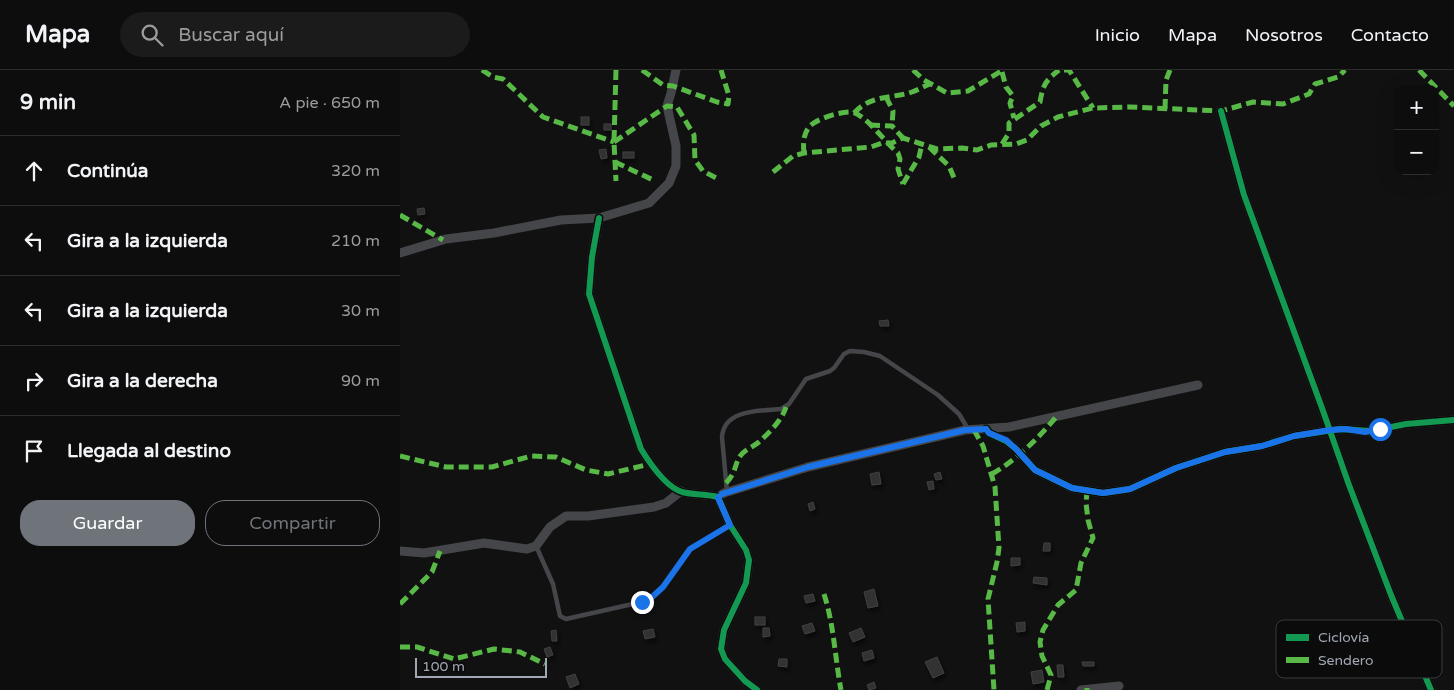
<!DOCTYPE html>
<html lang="es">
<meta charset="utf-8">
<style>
:root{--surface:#0d0d0d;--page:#1b1b1b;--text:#f1f3f6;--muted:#9a9c9d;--line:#2d2d2e;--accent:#6f737a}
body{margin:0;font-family:"Varela Round",sans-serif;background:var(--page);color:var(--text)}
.controls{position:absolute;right:15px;top:15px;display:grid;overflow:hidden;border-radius:10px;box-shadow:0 5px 20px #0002}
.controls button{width:45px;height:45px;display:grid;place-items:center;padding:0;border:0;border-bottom:1px solid var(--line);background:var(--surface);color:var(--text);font:25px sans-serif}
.scale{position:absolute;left:15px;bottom:12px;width:132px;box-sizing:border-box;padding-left:5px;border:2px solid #a1a8b3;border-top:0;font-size:14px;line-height:18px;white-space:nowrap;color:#a1a8b3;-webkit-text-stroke:4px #0b0b0c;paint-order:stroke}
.stop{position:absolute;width:15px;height:15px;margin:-11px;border:4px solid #1a73e8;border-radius:50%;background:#fff}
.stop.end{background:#1a73e8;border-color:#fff;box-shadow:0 1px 5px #0008}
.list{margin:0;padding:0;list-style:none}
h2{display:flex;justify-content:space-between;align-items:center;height:65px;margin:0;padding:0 20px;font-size:21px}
h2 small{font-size:16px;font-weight:400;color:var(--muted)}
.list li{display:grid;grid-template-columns:32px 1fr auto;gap:15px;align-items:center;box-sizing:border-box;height:70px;padding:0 20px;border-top:1px solid var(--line)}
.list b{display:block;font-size:19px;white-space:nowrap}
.list em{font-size:16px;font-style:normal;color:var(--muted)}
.actions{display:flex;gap:10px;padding:15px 20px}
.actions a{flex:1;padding:11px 0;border:1px solid var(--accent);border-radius:20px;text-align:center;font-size:18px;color:var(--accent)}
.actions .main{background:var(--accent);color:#fff}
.icon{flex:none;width:28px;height:28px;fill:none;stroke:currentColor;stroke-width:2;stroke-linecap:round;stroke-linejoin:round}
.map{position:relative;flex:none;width:1054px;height:620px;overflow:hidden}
header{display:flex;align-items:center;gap:30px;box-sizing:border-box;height:70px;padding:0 25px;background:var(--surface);border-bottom:1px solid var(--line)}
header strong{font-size:24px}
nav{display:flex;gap:28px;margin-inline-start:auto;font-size:18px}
.search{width:350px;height:45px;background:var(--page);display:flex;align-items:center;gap:12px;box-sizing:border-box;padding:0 18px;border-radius:28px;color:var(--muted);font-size:19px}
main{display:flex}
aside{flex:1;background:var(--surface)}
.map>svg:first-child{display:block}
.building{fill:#313133;stroke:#404145;filter:url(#shadow)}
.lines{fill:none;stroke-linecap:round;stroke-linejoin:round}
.service{stroke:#454649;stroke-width:4.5}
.minor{stroke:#454649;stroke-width:9}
.quiet{stroke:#58b947;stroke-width:5;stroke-dasharray:10 5;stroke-linecap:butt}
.cycleway-casing{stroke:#0b0b0c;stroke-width:9}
.cycleway{stroke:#139951;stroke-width:6}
.route{stroke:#1a73e8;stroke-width:6}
.key{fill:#0b0b0c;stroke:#383a3e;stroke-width:1}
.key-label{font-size:14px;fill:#a1a8b3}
</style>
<header>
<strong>Mapa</strong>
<div class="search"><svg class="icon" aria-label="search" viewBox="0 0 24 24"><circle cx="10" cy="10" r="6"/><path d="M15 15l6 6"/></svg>Buscar aquí</div>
<nav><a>Inicio</a><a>Mapa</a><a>Nosotros</a><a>Contacto</a></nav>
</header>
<main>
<aside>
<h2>9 min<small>A pie · 650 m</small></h2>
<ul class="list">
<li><svg class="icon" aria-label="ahead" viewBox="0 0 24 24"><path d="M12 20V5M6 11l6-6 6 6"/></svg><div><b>Continúa</b></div><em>320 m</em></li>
<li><svg class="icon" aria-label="left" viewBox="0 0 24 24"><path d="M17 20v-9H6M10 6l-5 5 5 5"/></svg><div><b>Gira a la izquierda</b></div><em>210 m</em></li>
<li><svg class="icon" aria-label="left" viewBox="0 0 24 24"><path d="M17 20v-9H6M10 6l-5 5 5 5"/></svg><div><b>Gira a la izquierda</b></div><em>30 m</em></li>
<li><svg class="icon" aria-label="right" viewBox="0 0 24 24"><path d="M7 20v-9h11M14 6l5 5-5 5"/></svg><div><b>Gira a la derecha</b></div><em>90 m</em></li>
<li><svg class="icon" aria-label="arrive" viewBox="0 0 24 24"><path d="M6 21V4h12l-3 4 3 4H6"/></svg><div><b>Llegada al destino</b></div></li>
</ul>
<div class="actions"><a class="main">Guardar</a><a>Compartir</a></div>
</aside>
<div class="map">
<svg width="1054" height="620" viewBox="0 0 1054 620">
<defs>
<filter id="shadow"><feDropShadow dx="2" dy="3.5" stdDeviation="2.5" flood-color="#0009"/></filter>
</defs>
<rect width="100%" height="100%" fill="#111"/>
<g class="building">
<rect x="181" y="47" width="8" height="8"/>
<rect x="204" y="54" width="7" height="6"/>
<path d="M206 79 207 88 201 89 199 80Z"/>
<rect x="223" y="82" width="11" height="6"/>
<path d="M24 138 25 144 18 145 17 139Z"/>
<path d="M488 250 489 256H480L479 251Z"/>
<path d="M479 402 481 414 472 415 470 404Z"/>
<path d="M540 402 542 409 536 410 534 404Z"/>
<path d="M533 411 534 419 529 420 527 412Z"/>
<path d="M413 432 415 439 410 441 408 434Z"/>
<path d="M644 473H650V481H643Z"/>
<path d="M611 488H620V495L611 496Z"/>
<path d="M634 507 647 508V515L633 513Z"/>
<path d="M474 519 478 536 468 538 464 522Z"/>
<path d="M413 524 415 531 406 533 404 526Z"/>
<rect x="355" y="547" width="10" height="8"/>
<path d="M625 552V561L617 562 616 553Z"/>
<path d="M412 553 415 561 405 564 402 556Z"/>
<path d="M363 558H369L370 566 363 567Z"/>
<path d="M461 558 465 567 453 572 449 563Z"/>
<path d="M253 559 255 567 245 569 243 561Z"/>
<path d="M156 560 157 571H152L151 561Z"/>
<path d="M150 577 153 585 147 587 144 579Z"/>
<path d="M472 580 474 588 464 591 462 583Z"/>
<path d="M537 587 544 603 533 608 525 592Z"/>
<path d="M379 589H387V597L378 596Z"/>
<path d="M682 592H694V596H683Z"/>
<path d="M657 595H663L664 607H658Z"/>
<path d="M642 600 644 612 633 614 631 602Z"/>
<path d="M175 604 179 614 170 618 166 607Z"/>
<path d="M474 612 476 618 469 620 467 615Z"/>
</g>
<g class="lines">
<g class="service">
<path d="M327 422 322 367C324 339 360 341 381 339L389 334 406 309 430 301 434 298 444 284 450 281 464 282 480 286 538 325 559 344 568 359"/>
<path d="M136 476 153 514 160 546 166 549 237 533 251 529 263 517 290 479 330 455"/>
</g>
<g class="minor">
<path d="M821 41 844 125 922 338 949 415 991 525 1031 620"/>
<path d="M199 148 192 187 189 224 241 379C249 392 266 417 282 422 294 425 307 424 318 427L330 455 346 480 349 490 346 513 324 560 321 579 325 589 345 611 357 620"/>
<path d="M0 183 46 169 94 163 161 150 199 148 249 133 269 113 276 96V76L267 36 271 23 276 0"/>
<path d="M586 359 589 363 606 371 616 379 635 400 672 418 703 423 730 419 776 398 825 382 862 376 894 366 940 359 971 361 1006 354 1054 350"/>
<path d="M318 427 324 423 408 397 565 360 609 357 798 315"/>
<path d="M0 481 24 483 84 473 127 479 136 476 150 457 166 446H188L254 437 266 433 281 421"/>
<path d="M681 620 719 616"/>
</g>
<g class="quiet">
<path d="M82 0 93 7 103 9 143 47 214 72"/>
<path d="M216 0 214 72 216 111"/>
<path d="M242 0 263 15 273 16 317 32 328 34 329 26 321 0"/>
<path d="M513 0 524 10 547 23 568 21 603 0"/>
<path d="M664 0H669L693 38"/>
<path d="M1019 0 1054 36"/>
<path d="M602 2 606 17 613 26 610 33 614 48"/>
<path d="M486 27 493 41 492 56"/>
<path d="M765 39 766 10 770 0"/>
<path d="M454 43C472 24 491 29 512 22 518 20 524 16 530 14"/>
<path d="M470 55 492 56 503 68"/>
<path d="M214 72 267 36 277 37 294 65 295 90 303 101 320 110"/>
<path d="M602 74 609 63V53L640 32C643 15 645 11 659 0"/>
<path d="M529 77 549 96 555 110"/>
<path d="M404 83C403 74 403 65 409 57 415 49 446 39 455 43 470 50 485 72 498 83L500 89 498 99 503 114"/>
<path d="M215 92 253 110"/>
<path d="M373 102 393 86 404 83 471 77 482 73H492L503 68 537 79 562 78 577 80 591 75 616 74 627 70 641 56 658 47 693 38 730 37 821 41 853 32 883 34 909 24 915 14 938 7 945 0"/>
<path d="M503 114 519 87 522 74"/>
<path d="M0 145 43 170"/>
<path d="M574 360 583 376 595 417 599 478 597 492 588 529 594 620"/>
<path d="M0 386 46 397H92L131 386 156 387 186 400 208 404 250 394"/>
<path d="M592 404C616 390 638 369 656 347"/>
<path d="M326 413C337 402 334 394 341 385 346 379 353 377 359 372 369 363 382 350 386 337"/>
<path d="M424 524C434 555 435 588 441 620"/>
<path d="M0 534 32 502 40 481"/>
<path d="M0 577H17L54 589 94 579 120 582 145 594"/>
<path d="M687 618V620"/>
<path d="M647 620 651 605 642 586 640 572 643 560 658 535 676 520 681 493 693 468 688 450 686 433 687 421"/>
</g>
<defs>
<g id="cycleway">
<path d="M821 41 844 125 922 338 949 415 991 525 1031 620"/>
<path d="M199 148 192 187 189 224 241 379C249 392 266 417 282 422 294 425 307 424 318 427L330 455 346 480 349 490 346 513 324 560 321 579 325 589 345 611 357 620"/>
<path d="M586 359 589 363 606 371 616 379 635 400 672 418 703 423 730 419 776 398 825 382 862 376 894 366 940 359 971 361 1006 354 1054 350"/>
</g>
</defs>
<use href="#cycleway" class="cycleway-casing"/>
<use href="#cycleway" class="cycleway"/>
</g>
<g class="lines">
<path class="route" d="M242 532 251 528 263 517 290 479 330 455 318 428 322 424 408 397 565 360 586 359 589 363 606 370 616 379 635 400 672 418 703 423 730 419 776 398 825 382 862 376 894 366 930 360 946 359 965 362 980 359"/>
</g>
<rect x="876" y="550" width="166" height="58" rx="8" class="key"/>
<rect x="886" y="564" width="23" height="7" fill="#139951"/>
<rect x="886" y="587" width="23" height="6" fill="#58b947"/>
<g class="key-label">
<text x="918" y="572">Ciclovía</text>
<text x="918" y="595">Sendero</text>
</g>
</svg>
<div class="controls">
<button>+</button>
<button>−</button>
</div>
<div class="scale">100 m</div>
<div class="stop" style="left:980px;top:359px"></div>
<div class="stop end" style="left:242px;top:532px"></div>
</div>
</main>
